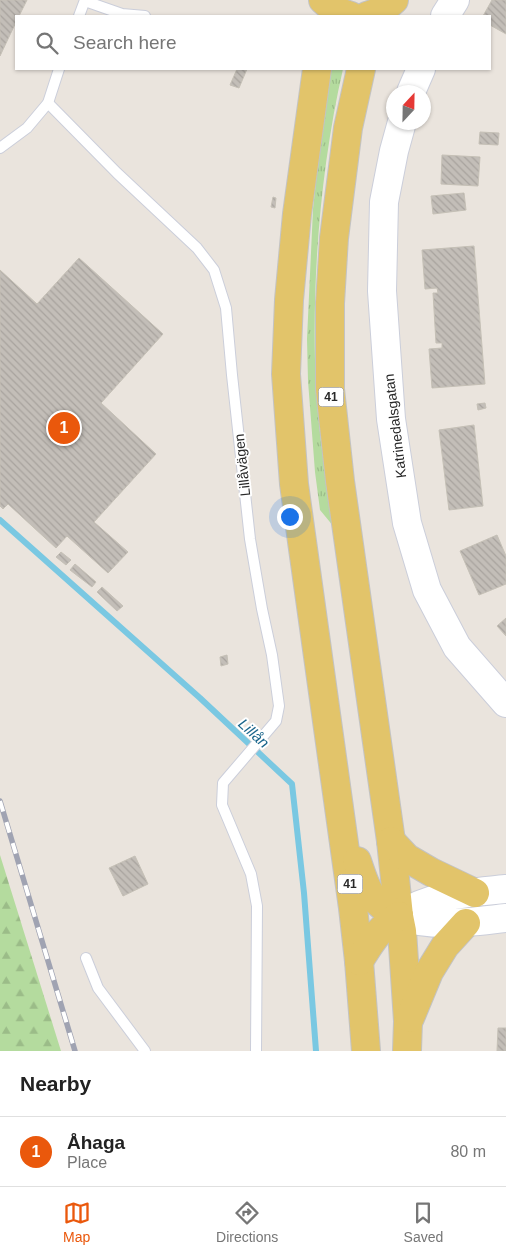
<!DOCTYPE html>
<meta charset="utf-8">
<style>
:root{--surface:#fff;--page:#f6f6f6;--text:#222;--muted:#767676;--line:#e0e0e0;--accent:#ea580c}
body{margin:0;font-family:Helvetica,sans-serif;background:var(--page);color:var(--text)}
.compass{position:absolute;left:386px;top:85px;width:45px;height:45px;border-radius:50%;background:var(--surface);box-shadow:0 1px 4px #0004;rotate:22deg}
.you{position:absolute;left:289px;top:516px;width:18px;height:18px;margin:-12px;border:4px solid #fff;border-radius:50%;background:#1a73e8;box-shadow:0 0 0 8px #1a73e833}
.badge{display:grid;place-items:center;width:32px;height:32px;border-radius:50%;background:var(--accent);color:#fff;font-size:16px;font-weight:700}
.pin{position:absolute;translate:-50% -50%;border:2px solid #fff;box-shadow:0 1px 5px #0006}
.list{margin:0;padding:0;list-style:none}
h2{display:flex;justify-content:space-between;align-items:center;height:65px;margin:0;padding:0 20px;font-size:21px}
h2 small{font-size:16px;font-weight:400;color:var(--muted)}
.list li{display:grid;grid-template-columns:32px 1fr auto;gap:15px;align-items:center;box-sizing:border-box;height:70px;padding:0 20px;border-top:1px solid var(--line)}
.list b{display:block;font-size:19px;white-space:nowrap}
.list p{margin:0;font-size:16px;white-space:nowrap;color:var(--muted)}
.list em{font-size:16px;font-style:normal;color:var(--muted)}
.icon{flex:none;width:28px;height:28px;fill:none;stroke:currentColor;stroke-width:2;stroke-linecap:round;stroke-linejoin:round}
.map{position:relative;flex:none;width:506px;height:1051px;overflow:hidden}
.search{position:absolute;background:var(--surface);box-shadow:0 1px 4px #0004;left:15px;right:15px;top:15px;height:55px;display:flex;align-items:center;gap:12px;box-sizing:border-box;padding:0 18px;border-radius:0px;color:var(--muted);font-size:19px}
.sheet{height:135px;background:var(--surface)}
nav{display:flex;justify-content:space-around;align-items:center;box-sizing:border-box;height:70px;border-top:1px solid var(--line);background:var(--surface);font-size:14px;color:var(--muted)}
nav a{display:grid;justify-items:center;gap:2px}
nav .on{color:var(--accent)}
.map>svg:first-child{display:block}
.grass{fill:url(#grass-tufts)}
.forest{fill:url(#forest-firs)}
.lines{fill:none;stroke-linecap:round;stroke-linejoin:round}
.stream{stroke:#7ac8e2;stroke-width:6}
.building{fill:url(#building-back-hatch);stroke:#c5c0b6}
.lane-casing{stroke:#cbceda;stroke-width:12}
.secondary-casing{stroke:#cbceda;stroke-width:30}
.primary-casing{stroke:#c3c3c3;stroke-width:30}
.lane{stroke:#fff;stroke-width:10}
.secondary{stroke:#fff;stroke-width:28}
.primary{stroke:#e2c46a;stroke-width:28}
.rail-casing{stroke:#a0a3b2;stroke-width:5.5}
.rail{stroke:#fff;stroke-width:4;stroke-dasharray:11;stroke-linecap:butt}
.labels{text-anchor:middle;dominant-baseline:central;stroke-width:4;stroke-linejoin:round;paint-order:stroke}
.shield{fill:#fff;stroke:#696969;stroke-width:1}
.shield-label{font-size:12px;font-weight:bold;fill:#292929}
.street-label{font-size:14px;fill:#292929;stroke:#fff}
.water-label{font-size:15px;font-style:italic;fill:#1b668c;stroke:#fff}
</style>
<div class="map">
<svg width="506" height="1051" viewBox="0 0 506 1051">
<defs>
<pattern id="grass-tufts" width="24" height="20" patternUnits="userSpaceOnUse" patternTransform="scale(1.25)"><rect width="24" height="20" fill="#b4db9e"/><path d="M3 7l-1-3M5 7V3M7 7l1-3M15 17l-1-3M17 17v-4M19 17l1-3" fill="none" stroke="#9bbc88"/></pattern>
<pattern id="forest-firs" width="22" height="20" patternUnits="userSpaceOnUse" patternTransform="scale(1.25)"><rect width="22" height="20" fill="#b4db9e"/><path d="M5 1l3.5 6h-7zM16 11l3.5 6h-7z" fill="#9bbc88"/></pattern>
<pattern id="building-back-hatch" width="6" height="6" patternUnits="userSpaceOnUse" patternTransform="scale(1.25)"><rect width="6" height="6" fill="#c3beb8"/><path d="M-1 5l2 2M0 0l6 6M5-1l2 2" fill="none" stroke="#a8a39e"/></pattern>
</defs>
<rect width="100%" height="100%" fill="#eae4dd"/>
<path class="grass" d="M328 69H343C320 169 311 285 316 388 319 435 326 481 334 527L320 510 315 472 308 381 307 339 313 209Z"/>
<path class="forest" d="M0 855 61 1051H0Z"/>
<g class="lines">
<path class="stream" d="M0 520 200 698 292 784 304 893 316 1051"/>
</g>
<g class="building">
<path d="M0 0H27L19 16H16V22L0 56Z"/>
<path d="M492 0H506V34L490 25V16H483Z"/>
<path d="M237 69H247L239 88 230 85Z"/>
<path d="M480 132 499 133 498 145 479 144Z"/>
<path d="M442 155 480 157 478 186 441 184Z"/>
<path d="M464 193 466 210 433 214 431 196Z"/>
<path d="M273 197 276 198 275 208 271 207Z"/>
<path d="M474 246 485 384 432 388 429 349 442 348V343H436L433 293H438L437 288 425 289 422 250Z"/>
<path d="M79 258 163 334 101 403 156 454 94 522 128 552 108 573 67 536 56 548 8 504 3 509 0 506V270L37 304Z"/>
<path d="M485 403 486 408 478 410 477 404Z"/>
<path d="M474 425 483 506 449 510 439 430Z"/>
<path d="M497 535 506 556V584L479 595 460 551Z"/>
<path d="M61 552 71 560 66 565 56 557Z"/>
<path d="M75 564 96 582 92 587 70 570Z"/>
<path d="M102 587 123 606 117 611 97 592Z"/>
<path d="M506 618V636L497 626Z"/>
<path d="M227 655 228 664 221 666 220 657Z"/>
<path d="M135 856 148 884 123 896 109 868Z"/>
<path d="M498 1028H506V1051H497Z"/>
</g>
<g class="lines">
<defs>
<g id="lane">
<path d="M85 1 122 14 145 16"/>
<path d="M79 16 85 0"/>
<path d="M48 103 117 173 197 248 214 270 226 308 232 375 250 539 262 609 272 655 279 706 276 721 223 783 222 805 251 874 257 906 256 1051"/>
<path d="M0 148 27 128 48 103 59 69"/>
<path d="M86 958 98 988 145 1051"/>
</g>
<g id="secondary">
<path d="M445 16 455 0"/>
<path d="M411 92 421 69"/>
<path d="M402 122 394 151 384 202 382 291 391 419 407 523 427 590 457 647 506 703"/>
<path d="M399 916C431 894 469 893 506 889"/>
<path d="M399 916C434 928 469 922 506 918"/>
</g>
<g id="primary">
<path d="M323 0 336 11 351 16"/>
<path d="M367 16 381 11 394 0"/>
<path d="M317 69 297 214 289 300 286 374 294 484 353 908 359 961 366 1051"/>
<path d="M361 69 348 128 334 238 330 303V389L340 481 391 841 399 916 402 931 408 1021 407 1051"/>
<path d="M391 841 407 858 431 872 475 893"/>
<path d="M357 861C367 891 369 901 399 916"/>
<path d="M359 961C372 941 378 929 399 916"/>
<path d="M410 1018 429 972 445 946 466 923"/>
</g>
</defs>
<use href="#lane" class="lane-casing"/>
<use href="#secondary" class="secondary-casing"/>
<use href="#primary" class="primary-casing"/>
<use href="#lane" class="lane"/>
<use href="#secondary" class="secondary"/>
<use href="#primary" class="primary"/>
<defs>
<path id="rail" d="M0 801 75 1051"/>
</defs>
<use href="#rail" class="rail-casing"/>
<use href="#rail" class="rail"/>
</g>
<g class="labels">
<g class="shield">
<rect x="318.5" y="387.5" width="25" height="19" rx="4"/>
<rect x="337.5" y="874.5" width="25" height="19" rx="4"/>
</g>
<g class="shield-label">
<text x="331" y="397">41</text>
<text x="350" y="884">41</text>
</g>
<g class="street-label">
<text transform="translate(395 426) rotate(-97)">Katrinedalsgatan</text>
<text transform="translate(242 465) rotate(-96)">Lillåvägen</text>
</g>
<g class="water-label">
<text transform="translate(254 733) rotate(42)">Lillån</text>
</g>
</g>
</svg>
<svg class="compass" viewBox="-18 -18 36 36"><path d="M0-13l5 13h-10z" fill="#e53935"/><path d="M0 13l5-13h-10z" fill="#767676"/></svg>
<div class="you"></div>
<div class="pin badge" style="left:64px;top:428px">1</div>
<div class="search"><svg class="icon" aria-label="search" viewBox="0 0 24 24"><circle cx="10" cy="10" r="6"/><path d="M15 15l6 6"/></svg>Search here</div>
</div>
<section class="sheet">
<h2>Nearby<small></small></h2>
<ul class="list">
<li><span class="badge">1</span><div><b>Åhaga</b><p>Place</p></div><em>80 m</em></li>
</ul>
</section>
<nav>
<a class="on"><svg class="icon" aria-label="map" viewBox="0 0 24 24"><path d="M3 6l6-2 6 2 6-2v14l-6 2-6-2-6 2zM9 4v14M15 6v14"/></svg>Map</a>
<a><svg class="icon" aria-label="directions" viewBox="0 0 24 24"><path d="M12 3l9 9-9 9-9-9zM9 14v-3h6M13 9l2 2-2 2"/></svg>Directions</a>
<a><svg class="icon" aria-label="saved" viewBox="0 0 24 24"><path d="M7 4h10v16l-5-4-5 4z"/></svg>Saved</a>
</nav>
